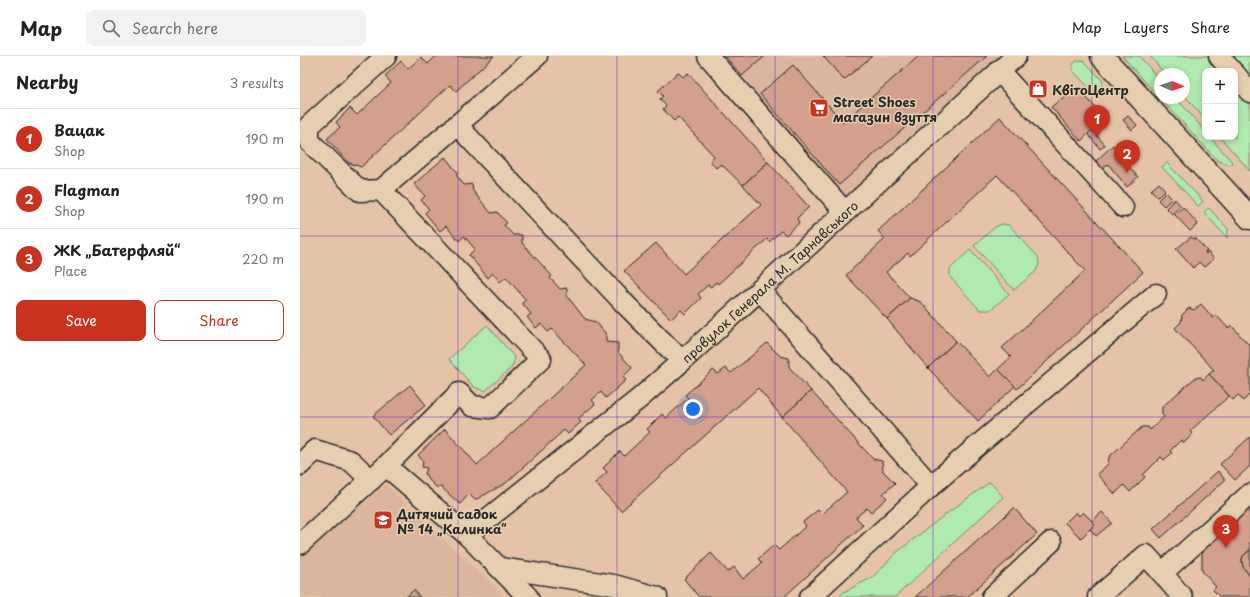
<!DOCTYPE html>
<meta charset="utf-8">
<style>
:root{--surface:#fff;--page:#f2f2f2;--text:#222;--muted:#767676;--line:#e0e0e0;--accent:#c8321e}
body{margin:0;font-family:"Playpen Sans",sans-serif;background:var(--page);color:var(--text)}
.controls{position:absolute;right:12px;top:12px;display:grid;overflow:hidden;border-radius:8px;box-shadow:0 2px 6px #0003}
.controls button{width:36px;height:36px;display:grid;place-items:center;padding:0;border:0;border-bottom:1px solid var(--line);background:var(--surface);color:var(--text);font:20px sans-serif}
.compass{position:absolute;left:854px;top:12px;width:36px;height:36px;border-radius:50%;background:var(--surface);box-shadow:0 2px 6px #0003;rotate:92deg}
.you{position:absolute;left:393px;top:353px;width:14px;height:14px;margin:-10px;border:3px solid #fff;border-radius:50%;background:#1a73e8;box-shadow:0 0 0 6px #1a73e833}
.badge{display:grid;place-items:center;width:26px;height:26px;border-radius:50%;background:var(--accent);color:#fff;font-size:13px;font-weight:700}
.pin{position:absolute;translate:-50% -33px;filter:drop-shadow(0 1px 2px #0008)}
.pin::after{content:'';position:absolute;top:21px;width:14px;height:12px;background:inherit;clip-path:polygon(0 0,100% 0,50% 100%)}
.list{margin:0;padding:0;list-style:none}
h2{display:flex;justify-content:space-between;align-items:center;height:52px;margin:0;padding:0 16px;font-size:17px}
h2 small{font-size:13px;font-weight:400;color:var(--muted)}
.list li{display:grid;grid-template-columns:26px 1fr auto;gap:12px;align-items:center;box-sizing:border-box;height:60px;padding:0 16px;border-top:1px solid var(--line)}
.list b{display:block;font-size:15px;white-space:nowrap}
.list p{margin:0;font-size:13px;white-space:nowrap;color:var(--muted)}
.list em{font-size:13px;font-style:normal;color:var(--muted)}
.actions{display:flex;gap:8px;padding:12px 16px}
.actions a{flex:1;padding:9px 0;border:1px solid var(--accent);border-radius:8px;text-align:center;font-size:14px;color:var(--accent)}
.actions .main{background:var(--accent);color:#fff}
.icon{flex:none;width:22px;height:22px;fill:none;stroke:currentColor;stroke-width:2;stroke-linecap:round;stroke-linejoin:round}
.map{position:relative;flex:none;width:950px;height:541px;overflow:hidden}
header{display:flex;align-items:center;gap:24px;box-sizing:border-box;height:56px;padding:0 20px;background:var(--surface);border-bottom:1px solid var(--line)}
header strong{font-size:19px}
nav{display:flex;gap:22px;margin-inline-start:auto;font-size:14px}
.search{width:280px;height:36px;background:var(--page);display:flex;align-items:center;gap:10px;box-sizing:border-box;padding:0 14px;border-radius:8px;color:var(--muted);font-size:15px}
main{display:flex}
aside{flex:1;background:var(--surface)}
.map>svg:first-child{display:block}
.built{fill:#dbb59e}
.green{fill:#b1eaae;stroke:#6e8a6c}
.building{fill:#d3a08e;stroke:#2b2b2b}
.lines{fill:none;stroke-linecap:round;stroke-linejoin:round}
.minor-casing{stroke:#2b2b2b;stroke-width:23}
.major-casing{stroke:#2b2b2b;stroke-width:25}
.minor{stroke:#e6cfaf;stroke-width:20}
.major{stroke:#e6cfaf;stroke-width:22}
.grid{fill:none;stroke:#7b2cbf;stroke-width:1;stroke-opacity:0.55}
.labels{text-anchor:middle;dominant-baseline:central;stroke-width:3;stroke-linejoin:round;paint-order:stroke}
.poi-label{font-size:13px;font-weight:bold;fill:#2b2b2b;stroke:#e6cfaf;text-anchor:start}
.street-label{font-size:13px;fill:#2b2b2b;stroke:#e6cfaf}
</style>
<header>
<strong>Map</strong>
<div class="search"><svg class="icon" aria-label="search" viewBox="0 0 24 24"><circle cx="10" cy="10" r="6"/><path d="M15 15l6 6"/></svg>Search here</div>
<nav><a>Map</a><a>Layers</a><a>Share</a></nav>
</header>
<main>
<aside>
<h2>Nearby<small>3 results</small></h2>
<ul class="list">
<li><span class="badge">1</span><div><b>Вацак</b><p>Shop</p></div><em>190 m</em></li>
<li><span class="badge">2</span><div><b>Flagman</b><p>Shop</p></div><em>190 m</em></li>
<li><span class="badge">3</span><div><b>ЖК „Батерфляй“</b><p>Place</p></div><em>220 m</em></li>
</ul>
<div class="actions"><a class="main">Save</a><a>Share</a></div>
</aside>
<div class="map">
<svg width="950" height="541" viewBox="0 0 950 541">
<rect width="100%" height="100%" fill="#e4c3a7"/>
<filter id="ink" filterUnits="userSpaceOnUse"><feTurbulence type="fractalNoise" baseFrequency=".025" numOctaves="2"/><feDisplacementMap in="SourceGraphic" scale="8" xChannelSelector="R" yChannelSelector="G"/><feConvolveMatrix kernelMatrix="1 2 1 2 8 2 1 2 1" color-interpolation-filters="sRGB"/></filter>
<g filter="url(#ink)">
<g class="built">
<path d="M417 0H707L544 145Z"/>
<path d="M85 428 205 541H0V501Z"/>
</g>
<g class="green">
<path d="M822 0H839L860 24V42Z"/>
<path d="M850 0H950V115L920 81H935V15H905V63L884 39V18H865Z"/>
<path d="M783 4 803 25 798 41 773 15V8L777 5Z"/>
<path d="M860 42H876L905 75V81H910L933 107 929 109 917 104Z"/>
<path d="M867 107 903 145 898 150 862 111Z"/>
<path d="M909 152 928 173 927 182 904 156Z"/>
<path d="M702 168 709 169 738 201 739 208 736 215 714 234 674 190 695 171Z"/>
<path d="M670 194 709 238 690 254H680L650 221V213Z"/>
<path d="M187 269 215 302 212 311 185 335 174 331 149 303Z"/>
<path d="M690 426 703 441 595 541H539L544 536 573 521 596 497 646 458Z"/>
</g>
<g class="building">
<path d="M136 0H194L156 35 150 29 61 111 49 107 27 83 40 71 36 66 50 52 57 59 91 27 85 20 101 5 108 13 121 1 128 8Z"/>
<path d="M425 0H465L442 20Z"/>
<path d="M523 0H572L544 24Z"/>
<path d="M619 0H687L539 129 460 38 493 9 543 66Z"/>
<path d="M378 16 383 21 388 17 468 106 443 129 421 108 416 112 410 105 414 100 378 61 374 65 363 53 366 50 360 43 363 40 358 35Z"/>
<path d="M777 31 802 59 789 70 792 74 781 85 751 51 761 43 762 44Z"/>
<path d="M828 60 837 69 832 74 823 64Z"/>
<path d="M700 61 843 216 717 333 698 313 711 301 702 292 785 215 697 119 610 200 608 197 586 216 610 242 587 263 546 219 585 183 578 175Z"/>
<path d="M792 74 805 89 800 93 788 78Z"/>
<path d="M813 89 820 97 818 98 838 121 827 131 808 108 802 113 796 105Z"/>
<path d="M145 101 158 117 156 119 164 129 172 128 173 135 191 157 197 156 207 167 204 169 213 179H222V187L252 220 250 222 260 233 267 232V240L285 263 296 266 306 278V286L318 287V296L332 312 323 321 326 324 306 342 301 336 292 344 295 348 278 363 281 366 268 378 264 374 206 427 175 444 169 438 160 448 141 431H136L129 424 125 418 127 412 122 411 123 405 118 399 145 373 177 409 286 309 252 273 248 276 241 268 236 272 227 261 231 258 222 247 226 244 206 221 200 226 193 217 188 222 169 199 175 193 164 180 159 185 146 170 140 175 125 157 129 153 121 144 125 140 114 128Z"/>
<path d="M468 106 509 151 497 162 499 167 486 179 481 175 469 186 467 183 418 228 416 226 411 231 408 229 398 238 401 242 385 258 381 254 371 263 324 215 356 187 384 218 461 149 443 129Z"/>
<path d="M859 127 865 134 858 141 851 134Z"/>
<path d="M866 136 872 143 864 150 858 144Z"/>
<path d="M875 143 881 150 872 158 866 152Z"/>
<path d="M883 151 898 168 890 175 875 159Z"/>
<path d="M891 181 894 183 895 182 907 195 905 196 906 198 908 196 914 203 904 211 899 206 893 212 876 193Z"/>
<path d="M610 242 621 246 656 285 628 312 587 263Z"/>
<path d="M901 248 913 262 916 259 928 272 931 269 948 288 950 287V338L943 345 938 339 933 344 929 340 909 318 914 314 875 272 881 266 882 259 889 252 894 254Z"/>
<path d="M656 285 690 321 698 313 715 330 678 365 628 312Z"/>
<path d="M467 287 480 300 489 302V311L511 335 482 361 458 332 321 455 295 427 307 416 303 412 320 395 324 400 350 376 347 373 362 358 366 362 388 342 385 339 413 314 418 318 426 312 431 317Z"/>
<path d="M909 318 929 340 890 375 893 378 884 387 881 384 870 395 872 397 864 404 861 401 843 419 845 421 830 436 824 429 815 438 797 418 808 408 809 401 842 371H848L850 374 864 361 862 358V351L895 322 901 321 903 324Z"/>
<path d="M110 329 126 349 89 379 73 360Z"/>
<path d="M511 335 573 403 582 405 583 415 595 427 583 438 587 442 571 456 567 452 556 461 563 469 484 541H399L384 523 411 497 428 516 434 511 443 523 462 507 458 503 474 489 479 494 506 470 503 466 518 454 522 458 547 436 482 361Z"/>
<path d="M950 381V410L935 424 920 408Z"/>
<path d="M918 415 925 424 861 482 853 473Z"/>
<path d="M950 442V494L943 500 942 504 943 511 950 520V541H920L913 534 916 531 902 515V491Z"/>
<path d="M714 452 737 478 714 499 667 541H615Z"/>
<path d="M776 456 779 460 783 456 795 468 781 482 765 467Z"/>
<path d="M802 456 812 467 796 480 790 473 795 468 792 465Z"/>
<path d="M950 494V520L943 511 942 504 943 500Z"/>
<path d="M114 534 120 541H106Z"/>
</g>
<g class="lines">
<defs>
<g id="minor">
<path d="M86 0 9 70V85L60 135 81 134 157 69"/>
<path id="s1" d="M237 0 157 69 323 246 382 305 716 0"/>
<path d="M408 0 545 156"/>
<path d="M919 0 932 15"/>
<path d="M699 15 823 151"/>
<path d="M935 18 950 36"/>
<path d="M460 234 631 430 510 541"/>
<path d="M0 409 15 394 51 405 71 424"/>
<path d="M86 410 167 479 228 541"/>
<path d="M631 430 676 391 856 238"/>
<path d="M167 479 340 342 382 305"/>
<path d="M0 488 86 410 159 337 172 350 190 352 241 303 81 134"/>
<path d="M200 512 314 529 357 541"/>
<path d="M692 541 751 486"/>
<path d="M798 541 846 499 862 517"/>
<path d="M882 541 862 517 950 438"/>
</g>
<path id="major" d="M802 0 950 162"/>
</defs>
<use href="#minor" class="minor-casing"/>
<use href="#major" class="major-casing"/>
<use href="#minor" class="minor"/>
<use href="#major" class="major"/>
</g>
</g>
<path class="grid" d="M158 0V541M317 0V541M475 0V541M633 0V541M792 0V541M0 180H950M0 361H950"/>
<defs>
<symbol id="shop-square" viewBox="-11 -11 22 22"><rect x="-9" y="-9" width="18" height="18" rx="4" fill="#c8321e" stroke="#e6cfaf"/><path d="M-5-2.5h2.3a2.7 3.5 0 0 1 5.4 0H5L5.5 6h-11ZM-1.5-2.5h3a1.5 2.3 0 0 0-3 0Z" fill="#fff"/></symbol>
<symbol id="supermarket-square" viewBox="-11 -11 22 22"><rect x="-9" y="-9" width="18" height="18" rx="4" fill="#c8321e" stroke="#e6cfaf"/><path d="M-6-5.5h2.5l.6 2H6L4.5 2H-2.5L-4.4-4H-6ZM-1.5 3.2a1.3 1.3 0 1 0 .1 0ZM3 3.2a1.3 1.3 0 1 0 .1 0Z" fill="#fff"/></symbol>
<symbol id="school-square" viewBox="-11 -11 22 22"><rect x="-9" y="-9" width="18" height="18" rx="4" fill="#c8321e" stroke="#e6cfaf"/><path d="M0-5L7-2L0 1L-7-2ZM-4 1L0 2.5L4 1V4Q0 6-4 4Z" fill="#fff"/></symbol>
</defs>
<g fill-rule="evenodd">
<use href="#shop-square" x="727" y="22" width="22" height="22"/>
<use href="#supermarket-square" x="508" y="41" width="22" height="22"/>
<use href="#school-square" x="72" y="453" width="22" height="22"/>
</g>
<g class="labels">
<g class="poi-label">
<text x="752" y="33">КвітоЦентр</text>
<text x="533" y="45">Street Shoes<tspan x="533" dy="15">магазин взуття</tspan></text>
<text x="97" y="457">Дитячий садок<tspan x="97" dy="15">№ 14 „Калинка“</tspan></text>
</g>
<g class="street-label">
<text stroke="none"><textPath href="#s1" startOffset="550">провулок Генерала М. Тарнавського</textPath></text>
</g>
</g>
</svg>
<div class="controls">
<button>+</button>
<button>−</button>
</div>
<svg class="compass" viewBox="-18 -18 36 36"><path d="M0-13l5 13h-10z" fill="#e53935"/><path d="M0 13l5-13h-10z" fill="#767676"/></svg>
<div class="you"></div>
<div class="pin badge" style="left:797px;top:82px">1</div>
<div class="pin badge" style="left:827px;top:117px">2</div>
<div class="pin badge" style="left:926px;top:492px">3</div>
</div>
</main>
